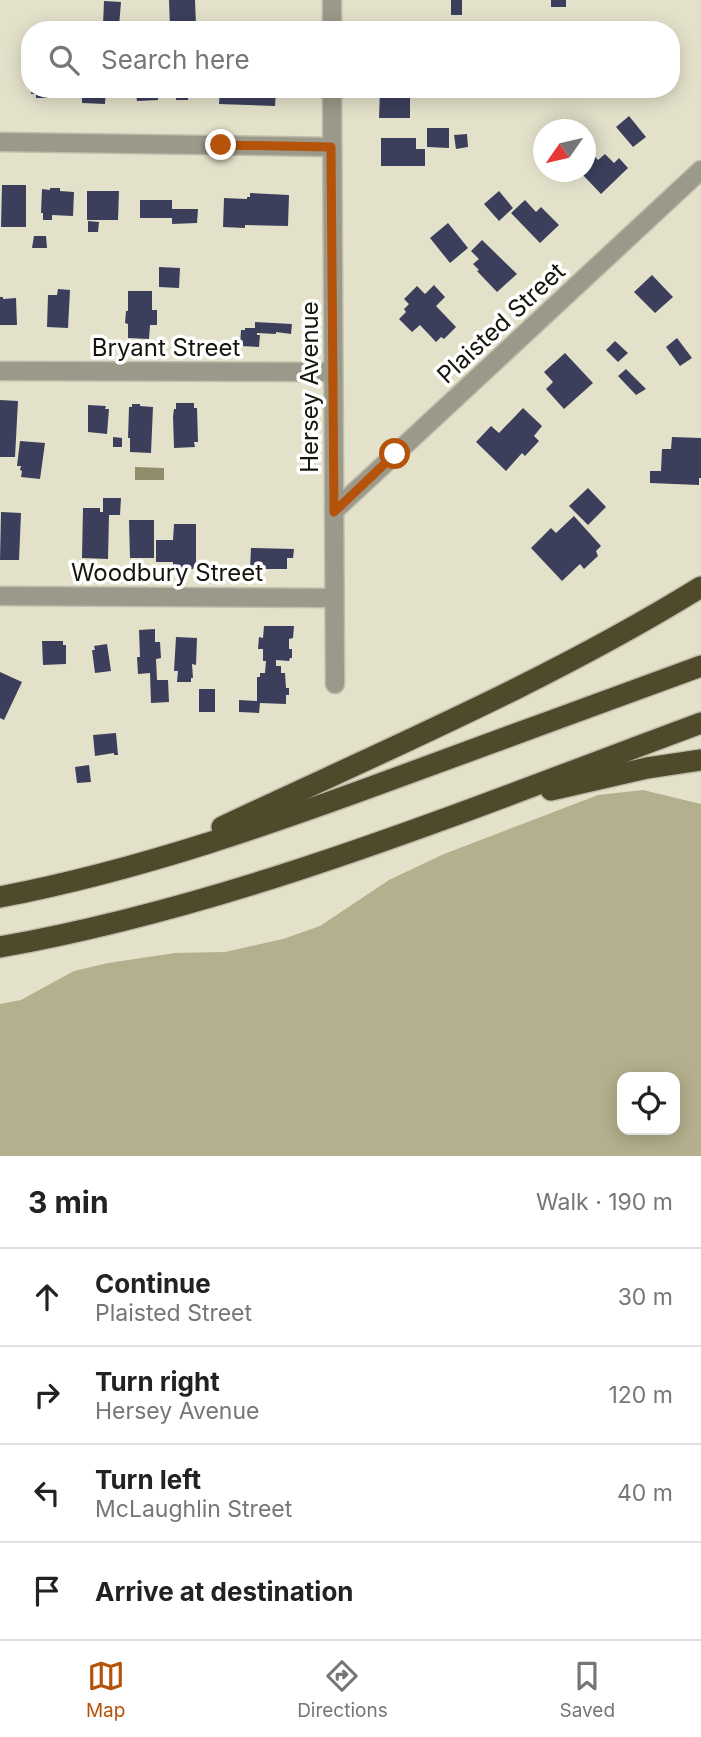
<!DOCTYPE html>
<meta charset="utf-8">
<style>
:root{--surface:#fff;--page:#f2f2f2;--text:#222;--muted:#767676;--line:#e0e0e0;--accent:#b45309}
body{margin:0;font-family:Inter,sans-serif;background:var(--page);color:var(--text)}
.controls{position:absolute;right:21px;bottom:21px;display:grid;overflow:hidden;border-radius:14px;box-shadow:0 4px 18px #0003}
.controls button{width:63px;height:63px;display:grid;place-items:center;padding:0;border:0;border-bottom:2px solid var(--line);background:var(--surface);color:var(--text);font:35px sans-serif}
.compass{position:absolute;left:533px;top:119px;width:63px;height:63px;border-radius:50%;background:var(--surface);box-shadow:0 4px 18px #0003;rotate:236deg}
.stop{position:absolute;width:21px;height:21px;margin:-16px;border:5px solid #b45309;border-radius:50%;background:#fff}
.stop.end{background:#b45309;border-color:#fff;box-shadow:0 2px 7px #0008}
.list{margin:0;padding:0;list-style:none}
h2{display:flex;justify-content:space-between;align-items:center;height:91px;margin:0;padding:0 28px;font-size:30px}
h2 small{font-size:23px;font-weight:400;color:var(--muted)}
.list li{display:grid;grid-template-columns:46px 1fr auto;gap:21px;align-items:center;box-sizing:border-box;height:98px;padding:0 28px;border-top:2px solid var(--line)}
.list b{display:block;font-size:26px;white-space:nowrap}
.list p{margin:0;font-size:23px;white-space:nowrap;color:var(--muted)}
.list em{font-size:23px;font-style:normal;color:var(--muted)}
.icon{flex:none;width:38px;height:38px;fill:none;stroke:currentColor;stroke-width:2;stroke-linecap:round;stroke-linejoin:round}
.map{position:relative;flex:none;width:701px;height:1156px;overflow:hidden}
.search{position:absolute;background:var(--surface);box-shadow:0 4px 18px #0003;left:21px;right:21px;top:21px;height:77px;display:flex;align-items:center;gap:18px;box-sizing:border-box;padding:0 24px;border-radius:28px;color:var(--muted);font-size:26px}
.sheet{height:483px;background:var(--surface)}
nav{display:flex;justify-content:space-around;align-items:center;box-sizing:border-box;height:98px;border-top:2px solid var(--line);background:var(--surface);font-size:19px;color:var(--muted)}
nav a{display:grid;justify-items:center;gap:4px}
nav .on{color:var(--accent)}
.map>svg:first-child{display:block}
.forest{fill:#b4af8c;fill-rule:evenodd}
.water{fill:#908c6a}
.building{fill:#3c3f5b}
.lines{fill:none;stroke-linecap:round;stroke-linejoin:round}
.street-casing{stroke:#bfbca9;stroke-width:21}
.highway-casing{stroke:#bfbca9;stroke-width:24}
.street{stroke:#9b998a;stroke-width:18}
.highway{stroke:#4f4a2b;stroke-width:21}
.route{stroke:#b45309;stroke-width:9}
.labels{text-anchor:middle;dominant-baseline:central;stroke-width:7;stroke-linejoin:round;paint-order:stroke}
.street-label{font-size:24px;fill:#17160e;stroke:#fff}
</style>
<div class="map">
<svg width="701" height="1156" viewBox="0 0 701 1156">
<rect width="100%" height="100%" fill="#e4e1cb"/>
<path class="forest" d="M643 790 701 804V1156H0V1004L21 1000 74 971 108 963 175 953 225 952 283 939 320 926 389 880 444 854 598 795ZM622 1077H675V1130H622Z"/>
<path class="water" d="M135 467 164 468V480H135Z"/>
<g class="building">
<path d="M169 0H195L196 25 170 26Z"/>
<rect x="451" y="0" width="11" height="15"/>
<rect x="551" y="0" width="15" height="7"/>
<path d="M104 1 121 2 119 26 103 25Z"/>
<path d="M32 89H61V95L51 94V98H36V94H31Z"/>
<path d="M82 89H106L105 104 82 103Z"/>
<path d="M131 89H158V100L137 101 136 94 131 93Z"/>
<path d="M177 89H201V94H188V100H176Z"/>
<path d="M220 89H276L275 106 219 104Z"/>
<rect x="426" y="89" width="19" height="5"/>
<path d="M380 91 410 92V118H379Z"/>
<path d="M629 116 646 137 633 147 616 127Z"/>
<path d="M427 128H449V148L427 147Z"/>
<path d="M467 134 468 147 456 149 454 135Z"/>
<path d="M543 135V155L534 144Z"/>
<path d="M381 138H416V149H425V166H381Z"/>
<path d="M587 148 598 160 605 154 614 163 619 158 628 168 601 194 583 175 585 172 586 150Z"/>
<path d="M2 185H26V227H1Z"/>
<path d="M50 188H60V191L74 192 73 216 52 215V220H43V213H41L42 189 50 190Z"/>
<path d="M87 191H119L118 220H87Z"/>
<path d="M499 191 513 208 499 221 484 204Z"/>
<path d="M250 193 289 195 288 226 245 225V228L223 227 224 198 247 199V197H250Z"/>
<path d="M140 200H172V209H198L197 223 172 224V218H140Z"/>
<path d="M525 200 536 212 541 207 559 225 540 243 511 213Z"/>
<path d="M88 221 99 222 98 232H88Z"/>
<path d="M448 223 468 248 450 263 430 238Z"/>
<path d="M34 236H46L47 248H32Z"/>
<path d="M482 240 517 274 497 292 477 271 479 270 473 264 479 259 471 251Z"/>
<path d="M159 267 180 268 179 288 159 287Z"/>
<path d="M652 275 673 297 655 313 634 292Z"/>
<path d="M434 285 445 297 436 306 456 327 444 339 441 337 436 342 420 325 412 332 399 319 406 312 404 309 409 304 404 299 417 286 425 294Z"/>
<path d="M58 289 70 290 68 328 47 327 48 295H57Z"/>
<path d="M128 291H152V310H157V325H150L149 339 128 338V324L125 323 126 311H128Z"/>
<path d="M0 297H3V299L16 298 17 325H0Z"/>
<path d="M255 322 292 324 291 334 276 332V334L257 333V335H260L259 347 240 346 241 330H245V328H255Z"/>
<path d="M677 338 692 358 680 366 666 347Z"/>
<path d="M615 341 628 353 618 362 606 350Z"/>
<path d="M565 353 593 383 564 409 546 389 553 382 544 372Z"/>
<path d="M626 369 646 389 636 395 618 376Z"/>
<path d="M0 400 18 401 15 457H0Z"/>
<path d="M176 403H194V408H197L198 442H194L195 447 174 448 173 417 174 409H176Z"/>
<path d="M132 404H140V406L153 407 151 453 130 452V438H128L129 407H132Z"/>
<path d="M88 405 106 406 105 409H109L107 434 88 432Z"/>
<path d="M523 408 542 426 534 436 539 441 525 456 522 453 506 471 476 442 491 426 499 433Z"/>
<path d="M113 437 122 438V447H113Z"/>
<path d="M672 437 701 438V478H699V485L650 483V471H661L662 449H671Z"/>
<path d="M20 441 45 443 40 479 21 477 22 471 20 470 21 466H17Z"/>
<path d="M588 488 606 507 588 525 569 506Z"/>
<path d="M103 498H121L120 515H109L108 559 82 558 83 508H100V512H103Z"/>
<path d="M1 512 21 513 19 560H0Z"/>
<path d="M574 516 601 546 596 551 598 556 584 569 580 564 562 581 531 548 551 528 556 533Z"/>
<path d="M129 520H154V558H130Z"/>
<path d="M174 524H196V569L173 568V562H156V540H173Z"/>
<path d="M251 548 294 549 293 558H287V569H250Z"/>
<path d="M264 626H294L293 638 289 639V649H292V658H290L289 661 276 660V666H281V673H285L286 688H289V695H286V704L260 703 259 713 239 712V700L257 701V677H260V673H265L266 661H263V649H258L259 637 263 638Z"/>
<path d="M155 629V642H160L161 658 156 659 157 680H168L169 702 151 703 150 673 138 674 137 657H140L139 630Z"/>
<path d="M176 637 197 638 196 665 192 664 193 678H191V682H177L178 671H174Z"/>
<path d="M42 641H63V645H66V664L43 665Z"/>
<path d="M107 644 111 671 95 673 92 650H95L94 646Z"/>
<path d="M0 672 22 682 4 720 0 718Z"/>
<rect x="199" y="689" width="16" height="23"/>
<path d="M116 733 118 755H114V753L95 756 93 735Z"/>
<path d="M89 765 91 782 77 783 75 767Z"/>
</g>
<g class="lines">
<defs>
<g id="street">
<path d="M332 30V0"/>
<path d="M332 89 335 684"/>
<path d="M0 142 332 147"/>
<path d="M0 371 333 372"/>
<path d="M334 511 701 170"/>
<path d="M0 596 334 598"/>
</g>
<g id="highway">
<path d="M551 790 647 768 701 760"/>
<path d="M222 827C383 751 549 681 701 587"/>
<path d="M0 897C141 870 277 822 412 772 508 737 605 701 701 666"/>
<path d="M0 947C242 904 471 808 701 723"/>
</g>
</defs>
<use href="#street" class="street-casing"/>
<use href="#highway" class="highway-casing"/>
<use href="#street" class="street"/>
<use href="#highway" class="highway"/>
</g>
<g class="lines">
<path class="route" d="M221 145 331 147 334 512 395 454"/>
</g>
<g class="labels">
<g class="street-label">
<text transform="translate(501 323) rotate(-43)">Plaisted Street</text>
<text x="166" y="347">Bryant Street</text>
<text transform="translate(309 387) rotate(-90)">Hersey Avenue</text>
<text x="167" y="572">Woodbury Street</text>
</g>
</g>
</svg>
<div class="controls">
<button><svg class="icon" aria-label="locate" viewBox="0 0 24 24"><circle cx="12" cy="12" r="6"/><path d="M12 2v4M12 18v4M2 12h4M18 12h4"/></svg></button>
</div>
<svg class="compass" viewBox="-18 -18 36 36"><path d="M0-13l5 13h-10z" fill="#e53935"/><path d="M0 13l5-13h-10z" fill="#767676"/></svg>
<div class="stop" style="left:395px;top:454px"></div>
<div class="stop end" style="left:221px;top:145px"></div>
<div class="search"><svg class="icon" aria-label="search" viewBox="0 0 24 24"><circle cx="10" cy="10" r="6"/><path d="M15 15l6 6"/></svg>Search here</div>
</div>
<section class="sheet">
<h2>3 min<small>Walk · 190 m</small></h2>
<ul class="list">
<li><svg class="icon" aria-label="ahead" viewBox="0 0 24 24"><path d="M12 20V5M6 11l6-6 6 6"/></svg><div><b>Continue</b><p>Plaisted Street</p></div><em>30 m</em></li>
<li><svg class="icon" aria-label="right" viewBox="0 0 24 24"><path d="M7 20v-9h11M14 6l5 5-5 5"/></svg><div><b>Turn right</b><p>Hersey Avenue</p></div><em>120 m</em></li>
<li><svg class="icon" aria-label="left" viewBox="0 0 24 24"><path d="M17 20v-9H6M10 6l-5 5 5 5"/></svg><div><b>Turn left</b><p>McLaughlin Street</p></div><em>40 m</em></li>
<li><svg class="icon" aria-label="arrive" viewBox="0 0 24 24"><path d="M6 21V4h12l-3 4 3 4H6"/></svg><div><b>Arrive at destination</b></div></li>
</ul>
</section>
<nav>
<a class="on"><svg class="icon" aria-label="map" viewBox="0 0 24 24"><path d="M3 6l6-2 6 2 6-2v14l-6 2-6-2-6 2zM9 4v14M15 6v14"/></svg>Map</a>
<a><svg class="icon" aria-label="directions" viewBox="0 0 24 24"><path d="M12 3l9 9-9 9-9-9zM9 14v-3h6M13 9l2 2-2 2"/></svg>Directions</a>
<a><svg class="icon" aria-label="saved" viewBox="0 0 24 24"><path d="M7 4h10v16l-5-4-5 4z"/></svg>Saved</a>
</nav>
